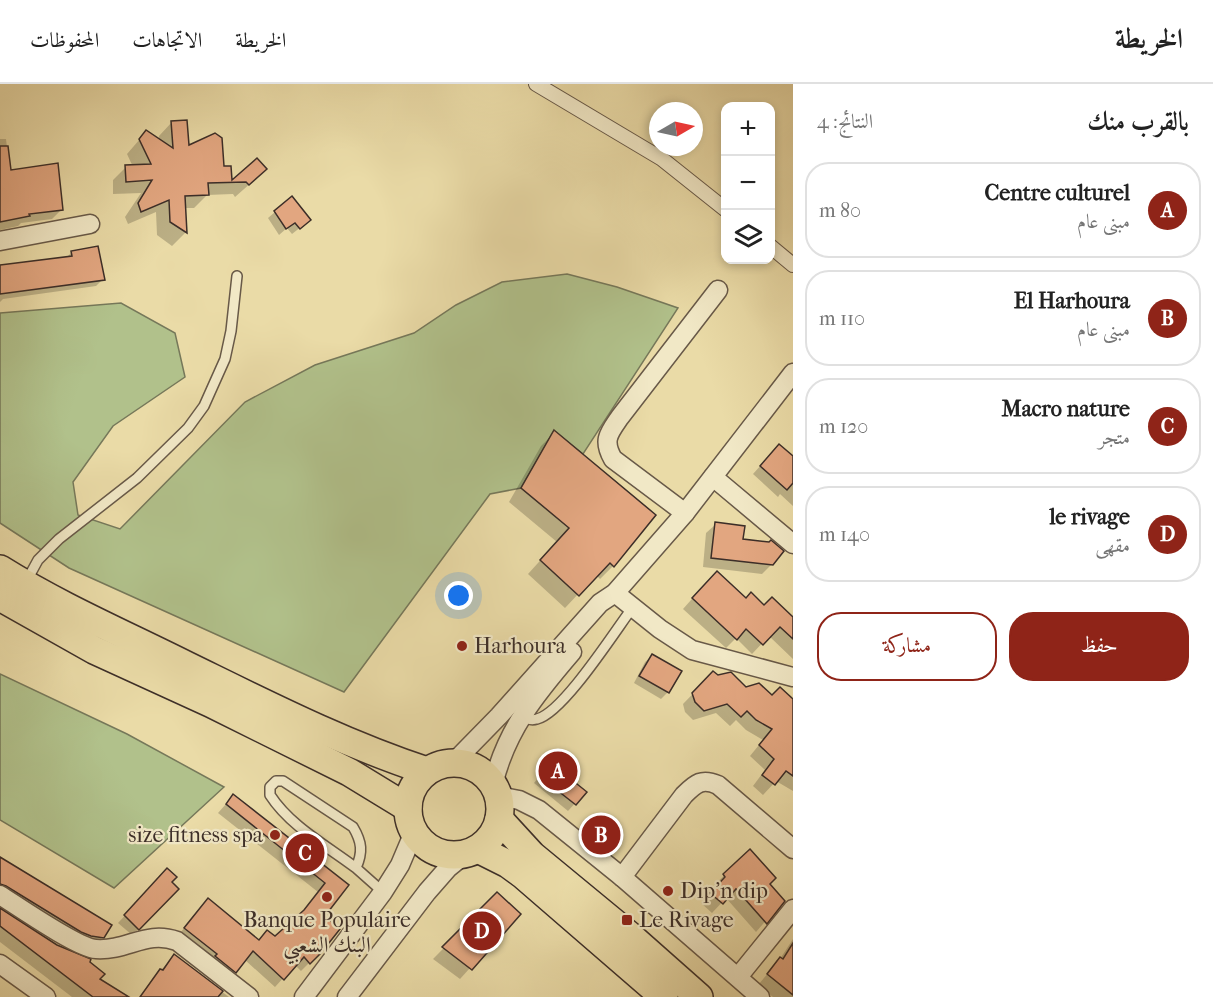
<!DOCTYPE html>
<html lang="ar">
<meta charset="utf-8">
<style>
:root{--surface:#fff;--page:#f6f6f6;--text:#222;--muted:#767676;--line:#e0e0e0;--accent:#8f2418}
body{margin:0;font-family:"IM FELL French Canon",Amiri,serif;background:var(--page);color:var(--text);direction:rtl}
.controls{position:absolute;right:18px;top:18px;display:grid;overflow:hidden;border-radius:12px;box-shadow:0 3px 9px #0003}
.controls button{width:54px;height:54px;display:grid;place-items:center;padding:0;border:0;border-bottom:2px solid var(--line);background:var(--surface);color:var(--text);font:30px sans-serif}
.compass{position:absolute;left:649px;top:18px;width:54px;height:54px;border-radius:50%;background:var(--surface);box-shadow:0 3px 9px #0003;rotate:81deg}
.you{position:absolute;left:459px;top:512px;width:21px;height:21px;margin:-15px;border:4px solid #fff;border-radius:50%;background:#1a73e8;box-shadow:0 0 0 9px #1a73e833}
.badge{display:grid;place-items:center;width:39px;height:39px;border-radius:50%;background:var(--accent);color:#fff;font-size:20px;font-weight:700}
.pin{position:absolute;translate:-50% -50%;border:3px solid #fff;box-shadow:0 2px 6px #0006}
.list{margin:0;padding:0;list-style:none}
h2{display:flex;justify-content:space-between;align-items:center;height:78px;margin:0;padding:0 24px;font-size:26px}
h2 small{font-size:20px;font-weight:400;color:var(--muted)}
.list li{display:grid;grid-template-columns:39px 1fr auto;gap:18px;align-items:center;box-sizing:border-box;height:96px;margin:0 12px 12px;padding:0 12px;border:2px solid var(--line);border-radius:24px}
.list b{display:block;font-size:22px;white-space:nowrap}
.list p{margin:0;font-size:20px;white-space:nowrap;color:var(--muted)}
.list em{font-size:20px;font-style:normal;color:var(--muted)}
.actions{display:flex;gap:12px;padding:18px 24px}
.actions a{flex:1;padding:14px 0;border:2px solid var(--accent);border-radius:24px;text-align:center;font-size:21px;color:var(--accent)}
.actions .main{background:var(--accent);color:#fff}
.icon{flex:none;width:33px;height:33px;fill:none;stroke:currentColor;stroke-width:2;stroke-linecap:round;stroke-linejoin:round}
.map{position:relative;flex:none;width:793px;height:913px;overflow:hidden;direction:ltr}
header{display:flex;align-items:center;gap:36px;box-sizing:border-box;height:84px;padding:0 30px;background:var(--surface);border-bottom:2px solid var(--line)}
header strong{font-size:28px}
nav{display:flex;gap:33px;margin-inline-start:auto;font-size:21px}
main{display:flex}
aside{flex:1;background:var(--surface)}
.map>svg:first-child{display:block}
.green{fill:#b1c18b;stroke:#76785a;stroke-width:1.5}
.shadow{fill:#0003}
.building{fill:#e2a680;stroke:#3c2e28;stroke-width:1.5}
.lines{fill:none;stroke-linecap:round;stroke-linejoin:round}
.service-casing{stroke:#685948;stroke-width:12}
.pedestrian-casing{stroke:#685948;stroke-width:16}
.minor-casing{stroke:#685948;stroke-width:21}
.primary-casing{stroke:#3c2e28;stroke-width:30}
.service{stroke:#f1e8c6;stroke-width:9}
.pedestrian{stroke:#f1e8c6;stroke-width:14}
.minor{stroke:#f1e8c6;stroke-width:18}
.primary{stroke:#eadba7;stroke-width:27}
.poi-dot{fill:#8f2418;stroke:#f1e8c6;stroke-width:2}
.labels{text-anchor:middle;dominant-baseline:central;stroke-width:4.5;stroke-linejoin:round;paint-order:stroke}
.poi-label{font-size:22px;fill:#3c2e28;stroke:#f1e8c6;text-anchor:start}
</style>
<header>
<strong>الخريطة</strong>
<nav><a>الخريطة</a><a>الاتجاهات</a><a>المحفوظات</a></nav>
</header>
<main>
<aside>
<h2>بالقرب منك<small>النتائج: 4</small></h2>
<ul class="list">
<li><span class="badge">A</span><div><b>Centre culturel</b><p>مبنى عام</p></div><em>80 m</em></li>
<li><span class="badge">B</span><div><b>El Harhoura</b><p>مبنى عام</p></div><em>110 m</em></li>
<li><span class="badge">C</span><div><b>Macro nature</b><p>متجر</p></div><em>120 m</em></li>
<li><span class="badge">D</span><div><b>le rivage</b><p>مقهى</p></div><em>140 m</em></li>
</ul>
<div class="actions"><a class="main">حفظ</a><a>مشاركة</a></div>
</aside>
<div class="map">
<svg width="793" height="913" viewBox="0 0 793 913">
<rect width="100%" height="100%" fill="#eadba7"/>
<filter id="stains"><feTurbulence type="fractalNoise" baseFrequency=".00333" numOctaves="4"/><feColorMatrix values="0 0 0 0 .2 0 0 0 0 .09 0 0 0 0 .02 0 0 0 .5 -.17"/></filter>
<radialGradient id="worn" r=".72"><stop offset=".6" stop-color="#630" stop-opacity="0"/><stop offset="1" stop-color="#630" stop-opacity=".3"/></radialGradient>
<g class="green">
<path d="M567 190 617 203 678 224 583 370 554 347 521 404 490 410 344 608 69 484 0 439V229L121 219 175 249 185 293 113 342 73 398 78 431 120 445 245 318 315 281 414 249 456 221 502 198Z"/>
<path d="M0 590 127 650 224 703 114 804 0 736Z"/>
</g>
<g class="shadow">
<path d="M172 38 187 64 222 84 230 83 231 99 257 76 252 98 235 113 233 110 207 111 194 124H184L185 149 172 162 157 151 156 128 128 140 125 133 141 109 113 110V96L126 83H133L127 70 146 48 159 56V52Z"/>
<path d="M0 55H6L10 88 62 125 52 135 21 139 18 142 0 146Z"/>
<path d="M275 128 302 142 292 150 287 144 279 151 268 134Z"/>
<path d="M72 168 103 195 96 202 3 215 0 218V183L66 174Z"/>
<path d="M554 349 613 482 600 495 596 491 565 524 528 490 557 458 509 418 541 362Z"/>
<path d="M771 370 793 374V422L780 410 778 413 753 390Z"/>
<path d="M716 440 742 456 772 480 762 490 703 483 706 449Z"/>
<path d="M707 498 793 535V575L769 552 752 570 736 554 726 564 683 525Z"/>
<path d="M652 572 668 608 661 615 634 599 645 578Z"/>
<path d="M713 589 746 605 793 618V707L776 697 763 711 753 702 765 686 750 672 763 656 746 646 736 636 730 642 716 629 693 636 685 628 683 620Z"/>
<path d="M551 678 585 708 568 727 534 699Z"/>
<path d="M233 712 346 802 323 832 320 868 301 887 295 881 275 903 245 876 227 896 177 853 200 824 258 856 267 848 275 854 298 833 318 808 218 729Z"/>
<path d="M750 768 768 801 783 817 756 848 726 814 712 829 701 819 716 803 714 801Z"/>
<path d="M0 775 103 853 92 863 0 814Z"/>
<path d="M161 793 140 844 132 851 118 839Z"/>
<path d="M497 810 519 830 460 895 433 875Z"/>
<path d="M0 826 98 895 126 913H72L0 858Z"/>
<path d="M793 855V913H773L758 901 780 875Z"/>
<path d="M174 872 229 913H139L152 896Z"/>
</g>
<g class="building">
<path d="M187 36 189 61 215 49 222 54 224 82H231L232 96 257 74 267 85 249 101 246 98 208 99 209 111 185 112 187 149 170 138 169 116 141 128 138 119 152 96 126 98 125 81 151 80 139 55 146 46 173 64 171 37Z"/>
<path d="M0 62H8L11 86 58 79 63 126 29 130 30 132 0 138Z"/>
<path d="M292 112 311 136 300 145 295 139 286 145 274 127Z"/>
<path d="M98 162 105 196 0 210V181L72 172 71 167Z"/>
<path d="M554 346 656 431 614 483 610 479 579 512 540 476 569 444 521 404Z"/>
<path d="M779 360 793 372V399L787 406 760 382Z"/>
<path d="M715 438 745 442 743 455 769 458 771 456 784 467 773 481 711 474Z"/>
<path d="M717 487 746 514 751 508 764 521 772 513 793 533V555L780 543 763 561 746 545 737 556 692 514Z"/>
<path d="M652 570 682 587 669 609 639 592Z"/>
<path d="M713 587 718 591 731 588 746 603 759 599 772 611 780 603 793 615V692L786 687 775 701 762 691 774 675 759 661 772 645 756 636 747 627 741 633 727 620 704 627 695 618 692 609Z"/>
<path d="M557 670 579 687 572 696 587 708 576 721 539 692Z"/>
<path d="M233 710 349 801 325 832 340 845 321 869 310 880 304 873 284 896 253 867 236 889 215 872 217 870 184 844 208 814 259 856 267 846 275 852 304 826 325 799 226 720Z"/>
<path d="M750 765 776 794 770 800 785 817 767 840 736 805 723 820 710 809 725 793 723 790Z"/>
<path d="M0 773 112 841 104 854 91 852 81 848 6 802 0 800Z"/>
<path d="M167 784 177 793 172 798 179 805 139 846 124 831Z"/>
<path d="M497 808 521 830 472 886 442 863Z"/>
<path d="M0 824 57 861 91 875 90 878 105 890 100 895 129 913H93L0 842Z"/>
<path d="M793 859V911L767 890 780 873 783 875Z"/>
<path d="M174 870 223 907 218 913H140L160 885 163 886Z"/>
</g>
<g class="lines">
<defs>
<g id="service">
<path d="M26 498 38 476 59 455 137 394 188 344 204 322 225 275 231 247 237 192"/>
<path d="M520 631C525 634 530 637 537 635 563 629 615 547 633 523"/>
<path d="M356 784C327 762 290 742 270 711V703L276 697H283L353 743C362 758 363 768 356 784L383 808"/>
</g>
<g id="pedestrian">
<path d="M536 0 662 75 726 126"/>
<path d="M770 162 793 181"/>
</g>
<g id="minor">
<path d="M0 157 90 140"/>
<path d="M713 393 793 460"/>
<path d="M685 429 613 375C602 356 609 349 620 333L718 206"/>
<path d="M615 509 660 545 692 566 793 593"/>
<path d="M453 679 499 632 600 519 615 509 685 429 793 289"/>
<path d="M493 701C506 646 536 610 572 568"/>
<path d="M498 712 519 716 539 726 622 793 760 913"/>
<path d="M622 793 684 711C696 699 702 694 718 701L793 765"/>
<path d="M0 811C19 823 78 864 96 865 128 867 146 846 177 857L249 913"/>
<path d="M0 880 46 913"/>
<path d="M738 893 793 825"/>
<path d="M304 913 383 808 400 781 414 748"/>
<path d="M347 913 427 808 448 784 464 771"/>
</g>
<g id="primary">
<path d="M0 485C59 522 124 550 186 581 266 620 342 659 427 687"/>
<path d="M0 513 94 566 210 619 349 688 408 724"/>
<circle cx="454" cy="725" r="46"/>
<path d="M499 735 532 771 629 851 699 913"/>
<path d="M478 765 508 780 523 791 664 913"/>
</g>
</defs>
<use href="#service" class="service-casing"/>
<use href="#pedestrian" class="pedestrian-casing"/>
<use href="#minor" class="minor-casing"/>
<use href="#primary" class="primary-casing"/>
<use href="#service" class="service"/>
<use href="#pedestrian" class="pedestrian"/>
<use href="#minor" class="minor"/>
<use href="#primary" class="primary"/>
</g>
<g class="poi-dot">
<circle cx="462" cy="562" r="6"/>
<circle cx="275" cy="751" r="6"/>
<circle cx="668" cy="807" r="6"/>
<circle cx="327" cy="813" r="6"/>
<rect x="621" y="830" width="12" height="12" rx="3"/>
</g>
<g class="labels">
<g class="poi-label">
<text x="474" y="562">Harhoura</text>
<text x="263" y="751" text-anchor="end">size fitness spa</text>
<text x="680" y="807">Dip'n dip</text>
<text x="327" y="836" text-anchor="middle">Banque Populaire<tspan x="327" dy="25">البنك الشعبي</tspan></text>
<text x="639" y="836">Le Rivage</text>
</g>
</g>
<rect width="100%" height="100%" filter="url(#stains)"/>
<rect width="100%" height="100%" fill="url(#worn)"/>
</svg>
<div class="controls">
<button>+</button>
<button>−</button>
<button><svg class="icon" aria-label="layers" viewBox="0 0 24 24"><path d="M12 4l9 5-9 5-9-5zM3 14l9 5 9-5"/></svg></button>
</div>
<svg class="compass" viewBox="-18 -18 36 36"><path d="M0-13l5 13h-10z" fill="#e53935"/><path d="M0 13l5-13h-10z" fill="#767676"/></svg>
<div class="you"></div>
<div class="pin badge" style="left:558px;top:687px">A</div>
<div class="pin badge" style="left:601px;top:751px">B</div>
<div class="pin badge" style="left:305px;top:769px">C</div>
<div class="pin badge" style="left:482px;top:847px">D</div>
</div>
</main>
